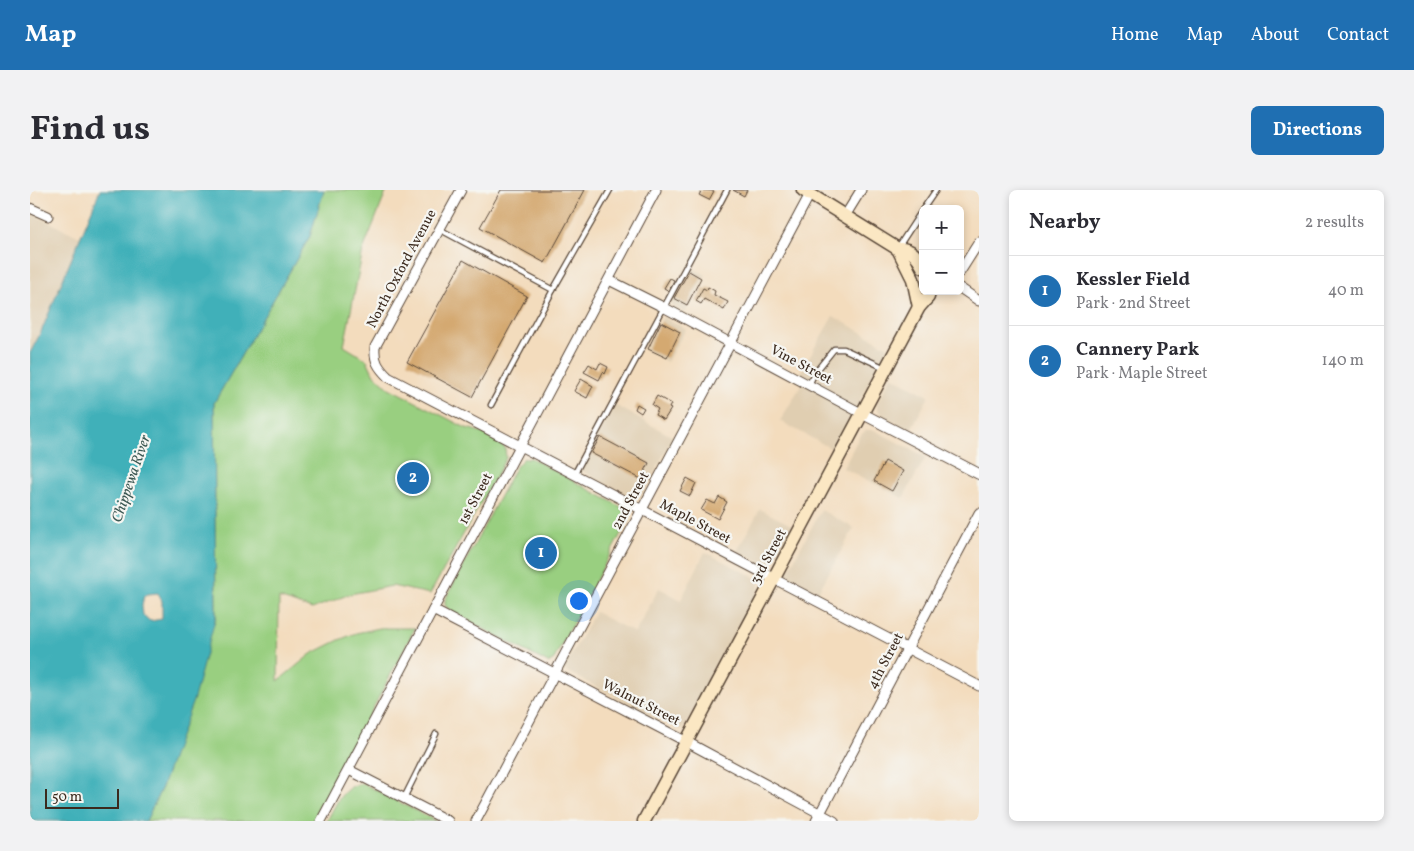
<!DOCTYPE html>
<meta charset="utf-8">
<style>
:root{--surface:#fff;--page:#f2f2f3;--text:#2b2b33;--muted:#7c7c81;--line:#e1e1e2;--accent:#1f6fb2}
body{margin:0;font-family:Vollkorn,serif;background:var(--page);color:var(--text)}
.controls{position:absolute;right:15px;top:15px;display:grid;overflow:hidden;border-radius:8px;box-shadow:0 2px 8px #0003}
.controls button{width:45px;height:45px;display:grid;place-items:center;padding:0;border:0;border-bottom:1px solid var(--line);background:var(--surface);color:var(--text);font:25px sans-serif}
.scale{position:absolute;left:15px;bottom:12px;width:74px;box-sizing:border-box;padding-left:5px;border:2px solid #3b2a1e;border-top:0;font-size:14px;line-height:18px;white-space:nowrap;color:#3b2a1e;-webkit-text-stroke:4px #f6f6f2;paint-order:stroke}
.you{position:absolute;left:548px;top:410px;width:18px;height:18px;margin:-12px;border:4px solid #fff;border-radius:50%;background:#1a73e8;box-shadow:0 0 0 8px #1a73e833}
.badge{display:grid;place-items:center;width:32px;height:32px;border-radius:50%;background:var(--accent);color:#fff;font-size:16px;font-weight:700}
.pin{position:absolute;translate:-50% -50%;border:2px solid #fff;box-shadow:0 1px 5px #0006}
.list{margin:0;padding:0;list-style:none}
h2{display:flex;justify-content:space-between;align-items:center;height:65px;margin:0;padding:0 20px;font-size:21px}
h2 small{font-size:16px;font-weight:400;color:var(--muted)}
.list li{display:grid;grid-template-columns:32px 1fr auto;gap:15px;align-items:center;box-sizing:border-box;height:70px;padding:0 20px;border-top:1px solid var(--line)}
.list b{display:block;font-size:19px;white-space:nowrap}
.list p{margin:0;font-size:16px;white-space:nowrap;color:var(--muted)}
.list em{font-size:16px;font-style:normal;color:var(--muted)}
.map{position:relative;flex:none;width:949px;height:631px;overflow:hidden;border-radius:8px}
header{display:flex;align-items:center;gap:30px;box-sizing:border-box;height:70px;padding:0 25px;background:var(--accent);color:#fff}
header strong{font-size:24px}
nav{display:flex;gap:28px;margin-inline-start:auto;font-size:18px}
.intro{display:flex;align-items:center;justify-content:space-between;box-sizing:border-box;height:120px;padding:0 30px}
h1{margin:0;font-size:35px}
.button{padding:12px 22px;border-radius:8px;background:var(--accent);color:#fff;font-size:18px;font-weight:700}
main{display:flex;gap:30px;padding:0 30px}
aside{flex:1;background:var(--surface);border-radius:8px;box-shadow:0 2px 8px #0003}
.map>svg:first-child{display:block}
.built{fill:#e0ceb1}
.green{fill:#99cf80;stroke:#6a7c4f}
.water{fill:#40b0b9;stroke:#3e6d6c;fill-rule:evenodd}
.building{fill:#d4a971}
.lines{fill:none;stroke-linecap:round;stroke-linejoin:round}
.service-casing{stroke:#574536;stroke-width:7}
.minor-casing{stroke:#574536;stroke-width:11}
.tertiary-casing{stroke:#574536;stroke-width:12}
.secondary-casing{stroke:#574536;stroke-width:15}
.service{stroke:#fff;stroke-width:4.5}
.minor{stroke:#fff;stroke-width:9}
.tertiary{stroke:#fff;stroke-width:10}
.secondary{stroke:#fbe7c3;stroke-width:12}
.labels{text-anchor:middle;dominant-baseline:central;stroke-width:4.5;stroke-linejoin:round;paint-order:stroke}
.street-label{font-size:14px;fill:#3b2a1e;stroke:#f6f6f2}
.water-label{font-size:15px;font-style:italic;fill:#3d5954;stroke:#f6f6f2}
</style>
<header>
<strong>Map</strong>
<nav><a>Home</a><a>Map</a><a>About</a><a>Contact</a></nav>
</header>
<div class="intro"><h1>Find us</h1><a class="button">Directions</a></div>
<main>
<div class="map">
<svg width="949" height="631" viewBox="0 0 949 631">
<rect width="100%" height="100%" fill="#f6f6f2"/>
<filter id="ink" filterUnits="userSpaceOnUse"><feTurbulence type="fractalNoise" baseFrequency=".02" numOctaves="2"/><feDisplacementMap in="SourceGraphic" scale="10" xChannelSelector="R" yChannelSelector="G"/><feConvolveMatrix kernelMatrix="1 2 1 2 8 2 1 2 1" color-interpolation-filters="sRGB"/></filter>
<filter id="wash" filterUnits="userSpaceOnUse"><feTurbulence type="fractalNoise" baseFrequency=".0096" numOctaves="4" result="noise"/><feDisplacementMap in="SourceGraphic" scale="20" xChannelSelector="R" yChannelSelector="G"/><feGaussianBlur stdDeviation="1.12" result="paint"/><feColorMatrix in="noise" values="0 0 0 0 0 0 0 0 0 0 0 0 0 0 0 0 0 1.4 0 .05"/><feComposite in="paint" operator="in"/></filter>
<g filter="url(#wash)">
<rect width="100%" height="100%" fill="#f3dcbd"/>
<g class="built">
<path d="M0 23 50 47 11 143 0 163Z"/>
<path d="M660 77 676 85 655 123 640 114Z"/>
<path d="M803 126 858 157 804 260 750 231 776 187 770 183Z"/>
<path d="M633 127 656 139 637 172 615 160Z"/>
<path d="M861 186 899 206 880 241 852 225 847 219V214Z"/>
<path d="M585 215 643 247 614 302 611 307 605 309 550 280Z"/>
<path d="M836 240H844L896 267 873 308 813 278 829 247Z"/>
<path d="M730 319 763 336 739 377 707 361Z"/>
<path d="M791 320 824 338 787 404 762 391 757 388V383Z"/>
<path d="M675 362 724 387 729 391V398L655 537 649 540 644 538 536 481 535 476 565 422 605 443 629 398 651 410Z"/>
</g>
<g class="green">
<path d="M294 0H357L333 60 314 156 337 170 343 183 359 198 436 238C450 241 465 247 475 258L476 268 400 404 362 396 320 404 282 419 249 408 248 491 281 464 309 450 326 443 350 438H385L284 631H116L132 597 186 426 184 213 280 46Z"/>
<path d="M496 268H501L597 320 601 325 524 469 518 473 420 421 415 415V410L485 278 493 269Z"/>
<path d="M328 594H334L406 631H297C305 616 311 599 328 594Z"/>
</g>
<path class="water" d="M70 0H294L280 46 184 213 186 426 164 508 132 597 116 631H0V163L11 142ZM128 403 132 411V429L120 431 113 425 112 415 114 406 118 404Z"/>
<g id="blocks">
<g class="building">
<path d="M471 0H555L515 73 450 37Z"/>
<path d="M672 0 684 1 679 10 669 5Z"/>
<path d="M703 0H717L714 6Z"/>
<path d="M433 70 497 106 442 207 377 172Z"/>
<path d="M659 81 671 88 657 115 644 108Z"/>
<path d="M640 88 644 90 639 101 634 98Z"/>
<path d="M678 97 685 101 684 105 698 112 694 120 674 109 671 114 666 111 673 98 677 100Z"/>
<path d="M631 132 650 142 637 168 618 159Z"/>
<path d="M570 173 578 177 575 184 573 182 569 190 554 182 559 174 567 179Z"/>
<path d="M551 189 563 196 557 208 544 201Z"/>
<path d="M627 206 641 214 639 218 641 219 634 230 625 225 628 219 622 215Z"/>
<path d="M607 214 614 218 611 223 605 219Z"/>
<path d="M570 247 619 273 611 289 561 263Z"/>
<path d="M855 271 873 281 862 301 844 291Z"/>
<path d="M657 288 666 293 660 306 650 301Z"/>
<path d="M689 307 697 312 688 329 671 320 677 310 685 314Z"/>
</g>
</g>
</g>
<g filter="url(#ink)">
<use href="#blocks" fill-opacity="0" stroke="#574536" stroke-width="1"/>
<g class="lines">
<defs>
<g id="service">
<path d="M893 19 906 0"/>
<path d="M409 39 523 100 461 215"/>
<path d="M869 56 893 19"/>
<path d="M523 100 580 0"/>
<path d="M779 195 784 184 804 159H814L855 178"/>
<path d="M545 283 697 0"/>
<path d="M374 608 406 544"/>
</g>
<g id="minor">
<path d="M431 0 345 157C344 171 348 177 358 187 555 289 751 393 949 496"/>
<path d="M0 18 18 26"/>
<path d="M815 26 831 0"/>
<path d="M930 82 949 52"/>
<path d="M579 90 635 118 833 224"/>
<path d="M930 98 949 111"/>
<path d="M403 420 657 552 804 631"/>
<path d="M319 580 418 631"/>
<path d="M291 631 626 0"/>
<path d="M446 631 780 4"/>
<path d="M786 631 949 323"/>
</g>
<path id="tertiary" d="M833 224 949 284"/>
<g id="secondary">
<path d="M773 0 868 59C881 58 887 66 893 77"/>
<path d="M868 59 883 89 889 117"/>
<path d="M614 631 889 117 898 107 899 101"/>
</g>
</defs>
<use href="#service" class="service-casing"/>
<use href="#minor" class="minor-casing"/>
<use href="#tertiary" class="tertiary-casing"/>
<use href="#secondary" class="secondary-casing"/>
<use href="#service" class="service"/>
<use href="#minor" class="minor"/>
<use href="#tertiary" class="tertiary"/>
<use href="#secondary" class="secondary"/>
</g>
</g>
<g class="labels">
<g class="street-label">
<text transform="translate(372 79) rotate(-62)">North Oxford Avenue</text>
<text transform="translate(771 175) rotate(28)">Vine Street</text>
<text transform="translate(446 309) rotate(-62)">1st Street</text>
<text transform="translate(601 311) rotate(-62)">2nd Street</text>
<text transform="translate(665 332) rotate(28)">Maple Street</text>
<text transform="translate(739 367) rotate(-62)">3rd Street</text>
<text transform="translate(856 471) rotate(-62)">4th Street</text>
<text transform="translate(611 513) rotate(27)">Walnut Street</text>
</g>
<g class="water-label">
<text transform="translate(102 289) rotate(-71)">Chippewa River</text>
</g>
</g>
</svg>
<div class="controls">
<button>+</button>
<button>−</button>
</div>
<div class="scale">50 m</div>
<div class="you"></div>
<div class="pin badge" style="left:511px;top:363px">1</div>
<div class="pin badge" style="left:383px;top:288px">2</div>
</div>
<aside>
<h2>Nearby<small>2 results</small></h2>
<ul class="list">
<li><span class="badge">1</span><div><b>Kessler Field</b><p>Park · 2nd Street</p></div><em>40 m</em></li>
<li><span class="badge">2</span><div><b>Cannery Park</b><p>Park · Maple Street</p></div><em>140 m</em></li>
</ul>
</aside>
</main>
